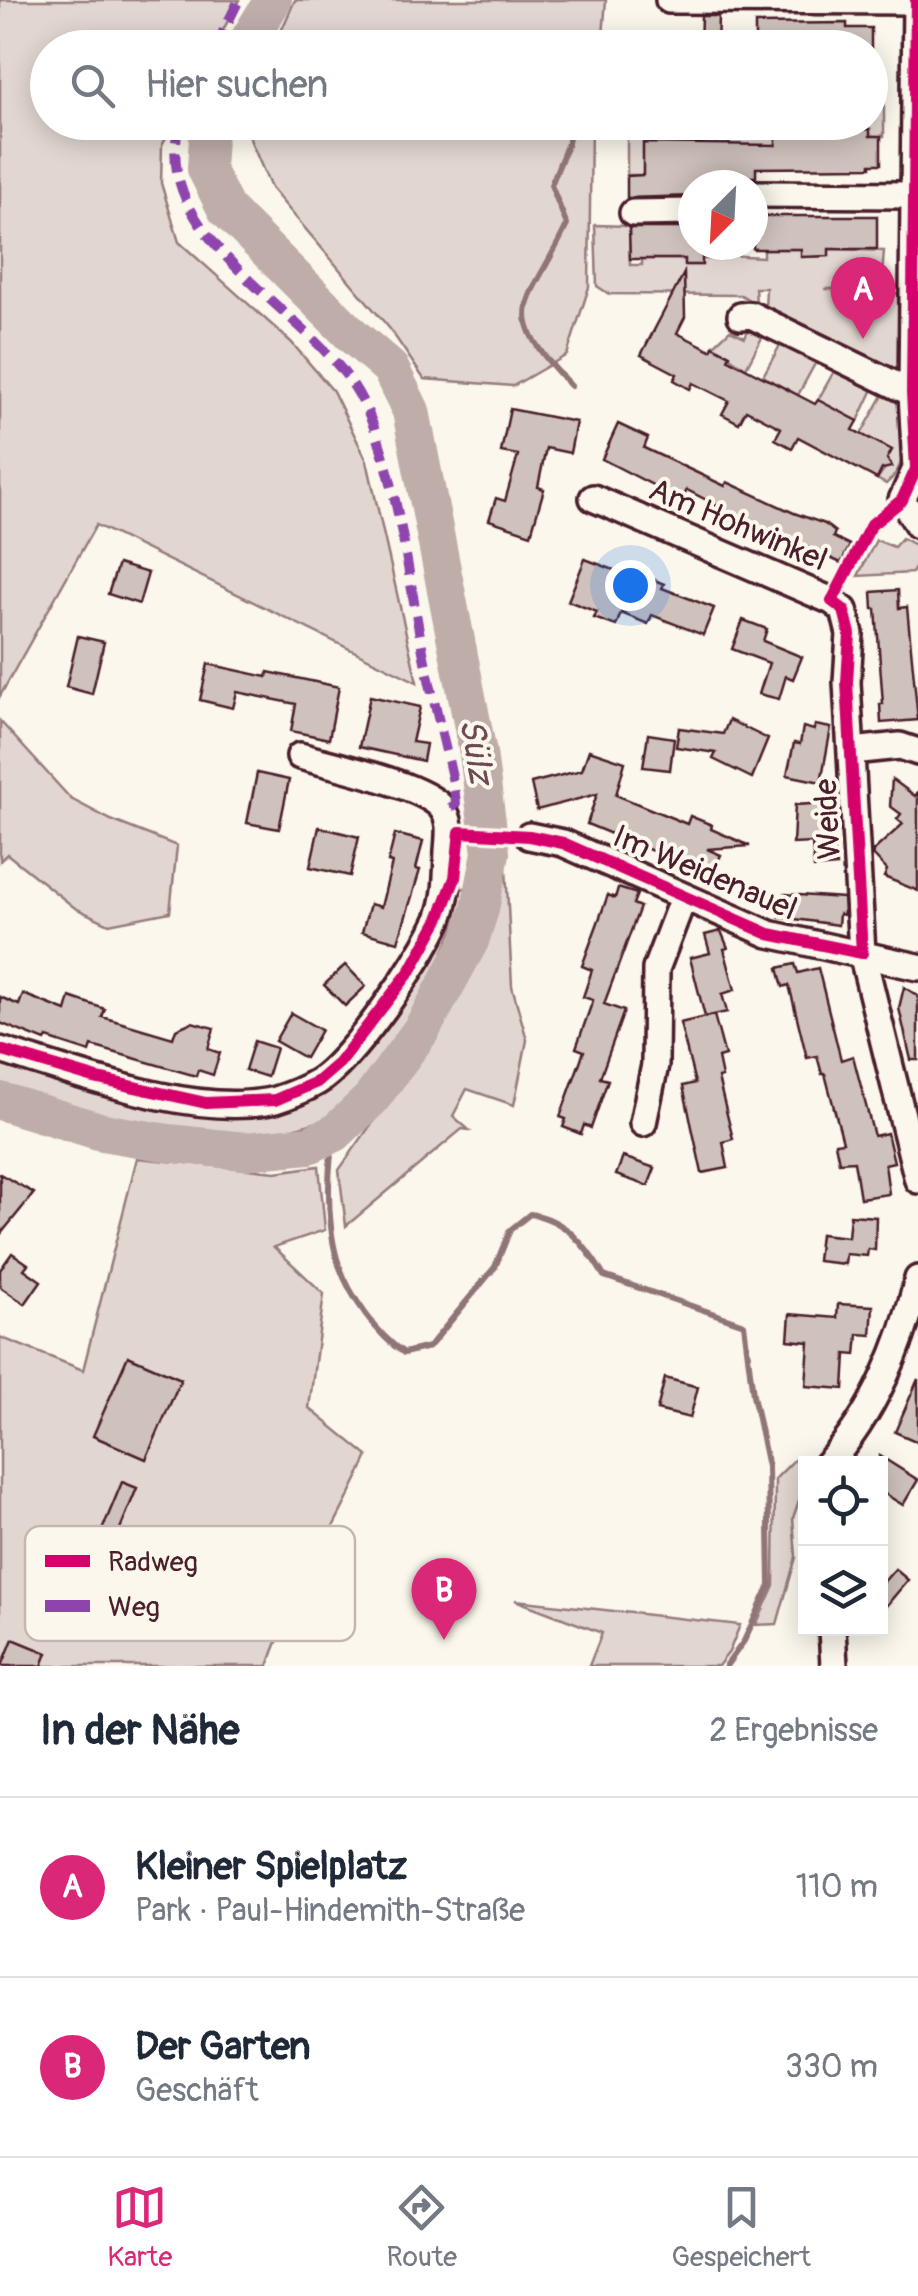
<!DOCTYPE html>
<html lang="de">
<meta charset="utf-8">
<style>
:root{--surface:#fff;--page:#f2f2f3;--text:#1f2937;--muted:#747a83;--line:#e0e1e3;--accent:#db2777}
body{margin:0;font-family:Pangolin,sans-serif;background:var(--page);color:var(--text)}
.controls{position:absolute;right:30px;bottom:30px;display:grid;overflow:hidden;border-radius:0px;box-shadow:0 5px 25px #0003}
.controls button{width:90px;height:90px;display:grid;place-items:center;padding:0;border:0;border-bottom:2px solid var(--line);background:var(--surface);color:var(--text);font:50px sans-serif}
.compass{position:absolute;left:678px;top:170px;width:90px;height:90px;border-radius:50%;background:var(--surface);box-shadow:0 5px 25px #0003;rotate:204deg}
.you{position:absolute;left:630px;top:585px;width:35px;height:35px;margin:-25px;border:8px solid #fff;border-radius:50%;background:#1a73e8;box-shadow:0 0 0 15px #1a73e833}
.badge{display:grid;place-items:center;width:65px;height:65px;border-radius:50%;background:var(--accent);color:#fff;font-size:32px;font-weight:700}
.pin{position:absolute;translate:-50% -82px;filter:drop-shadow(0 2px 5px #0008)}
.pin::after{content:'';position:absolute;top:52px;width:35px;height:30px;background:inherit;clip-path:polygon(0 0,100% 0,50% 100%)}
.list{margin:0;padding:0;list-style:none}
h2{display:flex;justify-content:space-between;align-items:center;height:130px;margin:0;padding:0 40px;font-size:42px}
h2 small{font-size:32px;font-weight:400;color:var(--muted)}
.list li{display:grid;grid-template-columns:65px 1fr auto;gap:30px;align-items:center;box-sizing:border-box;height:180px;padding:0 40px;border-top:2px solid var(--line)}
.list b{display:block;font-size:38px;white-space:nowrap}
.list p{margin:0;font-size:32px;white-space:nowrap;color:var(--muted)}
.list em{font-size:32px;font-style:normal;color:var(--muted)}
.icon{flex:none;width:55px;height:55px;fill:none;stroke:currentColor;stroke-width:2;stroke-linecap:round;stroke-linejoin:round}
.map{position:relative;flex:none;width:918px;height:1666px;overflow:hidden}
.search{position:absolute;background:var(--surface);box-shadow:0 5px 25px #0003;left:30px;right:30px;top:30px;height:110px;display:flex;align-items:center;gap:25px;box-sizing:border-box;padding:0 35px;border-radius:55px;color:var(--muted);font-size:38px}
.sheet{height:490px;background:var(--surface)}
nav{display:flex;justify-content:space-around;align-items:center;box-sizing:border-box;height:140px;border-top:2px solid var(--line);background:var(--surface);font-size:28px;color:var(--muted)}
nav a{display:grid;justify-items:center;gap:5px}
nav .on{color:var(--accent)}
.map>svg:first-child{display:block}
.green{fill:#e2d7d0;stroke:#967b7e;stroke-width:2.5}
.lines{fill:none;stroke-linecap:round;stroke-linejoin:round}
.stream{stroke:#907477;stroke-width:6}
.river{stroke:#bfadaa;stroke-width:38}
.building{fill:#cfc2bc;stroke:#4a1f2b;stroke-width:2.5}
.street-casing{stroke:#4a1f2b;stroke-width:32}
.street{stroke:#fbf7ec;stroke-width:25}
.quiet{stroke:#8e44ad;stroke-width:10;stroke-dasharray:20 10;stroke-linecap:butt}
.cycleway-casing{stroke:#fbf7ec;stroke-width:19}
.cycleway{stroke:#d6006c;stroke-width:12}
.labels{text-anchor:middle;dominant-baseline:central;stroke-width:8;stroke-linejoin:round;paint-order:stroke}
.street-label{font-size:32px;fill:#4a1f2b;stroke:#fbf7ec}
.water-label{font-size:35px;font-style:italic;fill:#6d4a51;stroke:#fbf7ec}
.key{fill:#fbf7ec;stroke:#c6b6b2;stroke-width:2.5}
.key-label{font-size:28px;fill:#4a1f2b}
</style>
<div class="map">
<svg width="918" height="1666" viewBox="0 0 918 1666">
<rect width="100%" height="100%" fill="#fbf7ec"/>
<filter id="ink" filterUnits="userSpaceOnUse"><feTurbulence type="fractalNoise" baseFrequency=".01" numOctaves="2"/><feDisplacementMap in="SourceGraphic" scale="20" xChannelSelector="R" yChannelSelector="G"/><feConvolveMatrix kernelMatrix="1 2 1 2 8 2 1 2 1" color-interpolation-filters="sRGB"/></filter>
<g filter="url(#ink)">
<g class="green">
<path d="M0 0H239L214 47 48 48V122L174 123 162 145 161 183 179 242 291 342 333 391 367 461 417 682 96 525 0 696Z"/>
<path d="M295 0H606L602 47H274Z"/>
<path d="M871 80H884V136H870L869 129 813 146 812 129 777 130 776 146 728 145V132H717V175H701V144L644 143 643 175H627V123L870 122Z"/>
<path d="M253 122 591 123 589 287 567 355 513 386 424 379 390 329 271 188 250 139Z"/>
<path d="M595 225 629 226 630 265H642V259H685V265H701L702 259H723L724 255 763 257V249H801L802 257 828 256 829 249 884 251 881 288 825 289 881 290 904 295 902 367 896 372 765 310 766 288H755L756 304 741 295 609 294 597 286Z"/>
<path d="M751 323 766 330 746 368 713 346 730 330 745 337Z"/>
<path d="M783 340 818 358 798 395 763 376Z"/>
<path d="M837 366 875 385 858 421 818 400Z"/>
<path d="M885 392 901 401C902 431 912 463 886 484L877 479 889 463 887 459 892 450 870 438 864 450 855 445Z"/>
<path d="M902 538 918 547V563L912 573 858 576 876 540 894 547Z"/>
<path d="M0 721 71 799 111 820 177 846 170 912 109 924 75 908 7 854 0 861Z"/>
<path d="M506 867 512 986 527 1040 514 1105 467 1089 453 1116 469 1130 462 1129 346 1226 339 1170 437 1031 481 954 493 875Z"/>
<path d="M471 885C449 949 388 1072 336 1115 329 1121 316 1122 307 1125 207 1155 96 1112 0 1083V1060L166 1108 322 1089 458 891Z"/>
<path d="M137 1158 276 1172 319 1166 325 1230 274 1247 324 1294 309 1408 368 1456C337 1526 293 1593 268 1666H0V1337L83 1370Z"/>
<path d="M795 1459 806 1480 793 1518 796 1557 777 1624 756 1625 774 1585 775 1479Z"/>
<path d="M515 1600 740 1625 729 1652 718 1666H589L602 1633Z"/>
</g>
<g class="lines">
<g class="stream">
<path d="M569 122 571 125 568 143 551 185 567 225C528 308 497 309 571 386"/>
<path d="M335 1133C326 1169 327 1229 339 1265 350 1296 377 1335 404 1353L429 1347 495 1267 510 1230 530 1214C566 1219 586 1246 604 1276L744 1324 753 1395 768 1467 770 1585 744 1641 726 1666"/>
</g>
<g class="river">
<path d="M244 48 273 0"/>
<path d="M0 1101 102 1132 168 1143 245 1151 309 1145 335 1133 371 1099 422 1029 470 941 480 909 491 853 478 753 411 411 390 368 353 336 226 209 206 169 209 122"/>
</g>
</g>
<g class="building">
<path d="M701 16H718L717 48H700Z"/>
<path d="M847 23V28H871V48H755V24Z"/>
<path d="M870 129V136H881V164H871V167L756 168V177H717V185H693V196L627 198V176L643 175V143L776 145V130Z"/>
<path d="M753 216H877V249H829V256L801 257V249H753Z"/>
<path d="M629 228H693V245H702V265H685V259H630Z"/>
<path d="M684 273 685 317 677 333 711 350 713 346 730 355 728 359 815 404 818 400 858 421 853 430 892 450 887 459 892 467 882 469 877 479 798 437 792 448 775 439 781 428 746 410 739 423 722 414 729 401 693 383 690 389 674 380 677 374 641 355Z"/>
<path d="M510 409 576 422 570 453 546 448 538 487 544 489 531 534 489 520 496 498 505 501 518 455 501 452Z"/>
<path d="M618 424 648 438 644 448 725 486 727 482 794 513 825 524 835 532 833 537 850 545 841 563 769 530 767 536 713 511 716 505 687 490 682 500 602 459Z"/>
<path d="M585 559 638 579 640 574 664 584 662 588 714 608 703 635 652 615 648 624 621 613 616 626 594 618 597 612 568 601Z"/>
<path d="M118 564 148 573 139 604 108 594Z"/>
<path d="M898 590 899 608 907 607 918 720 881 723 880 704H883L876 609H873L872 592Z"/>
<path d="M743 620 767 629 763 641 802 657 793 679 786 676 779 699 759 694 769 663 732 649Z"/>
<path d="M78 636 104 642 92 694 66 687Z"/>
<path d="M208 664 267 677 268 672 339 687 329 739 291 731 296 704 237 692 233 708 200 700Z"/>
<path d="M370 696 420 707 412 742 426 744 423 761 359 747Z"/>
<path d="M729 720 768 739 752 778 713 759 716 753 676 747 679 728 723 734Z"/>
<path d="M815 725 831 728 821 782 787 775 794 743 800 744 803 727 814 730Z"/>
<path d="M648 734 674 738 670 770 643 767Z"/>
<path d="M589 750 625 762 616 795 687 824 690 816 712 825 711 829 750 846 707 849 721 855 714 870 657 846 655 852 587 824 597 794 537 810 531 783 582 770Z"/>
<path d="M257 773 289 780 279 829 247 823Z"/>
<path d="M892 779 915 796 918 792V891L884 877 887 870 873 855V851L903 824 897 819 901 814 890 806Z"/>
<path d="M827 803 836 866 814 868 812 843 793 844 795 805Z"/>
<path d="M319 827 359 837 350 876 310 867Z"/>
<path d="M395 834 423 841 416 869 420 870 398 942 362 932 370 904 381 907 392 863 388 862Z"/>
<path d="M618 888 637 894 633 904 640 907 604 1004 624 1011 600 1078 608 1080 591 1128 584 1125 581 1134 563 1127 566 1119 560 1117 584 1051 576 1048 593 1000 583 997 592 970 582 966 608 895 615 898Z"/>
<path d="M784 894 843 898 844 915 839 914 838 925 780 917Z"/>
<path d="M721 931 728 948 724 949 735 990 722 994 727 1012 705 1017 690 958 710 953 705 935Z"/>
<path d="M795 964 798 973 818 968 841 1060 853 1056 874 1136 887 1133 894 1162 885 1164 889 1194 860 1198 854 1161 839 1162 835 1143 843 1142 825 1074H822L817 1056 807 1058 789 985 783 987 778 968Z"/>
<path d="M345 965 366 986 345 1006 324 985Z"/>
<path d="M904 987 918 996V1060H911L899 1008Z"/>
<path d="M23 994 66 1011 70 997 105 1009 102 1017 173 1038 176 1029 192 1022 214 1028 208 1049 220 1053 213 1075 198 1070 196 1076 92 1046 90 1052 47 1038 45 1041 0 1023V997L19 1005Z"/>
<path d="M291 1013 321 1030 305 1058 275 1041Z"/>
<path d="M714 1015 725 1056 718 1058 722 1077 718 1078 733 1139 723 1142 728 1168 702 1173 683 1086 695 1083 680 1023Z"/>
<path d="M254 1041 276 1048 267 1077 245 1070Z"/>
<path d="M623 1157 655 1168 648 1186 616 1175Z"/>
<path d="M0 1174 34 1193 0 1235Z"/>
<path d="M850 1215 876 1217 875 1250 868 1249 867 1256 846 1254 845 1264 817 1261 820 1234 848 1237Z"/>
<path d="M12 1253 28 1264 24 1269 41 1281 25 1304 0 1287V1270Z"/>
<path d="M838 1304 873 1306 871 1335 858 1334 856 1355 846 1354 844 1389 806 1386 809 1342 788 1340 790 1314 837 1318Z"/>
<path d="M128 1356 181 1379 146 1459 93 1436Z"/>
<path d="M665 1378 698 1387 690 1418 657 1410Z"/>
<path d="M918 1379V1442L895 1432Z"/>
<path d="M880 1456 918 1480 903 1505 880 1491Z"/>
<path d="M122 1482 137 1488 113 1546 98 1540Z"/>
<path d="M895 1569 908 1580 880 1613V1586Z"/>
<path d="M13 1639 47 1653 42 1666H2Z"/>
</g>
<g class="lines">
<defs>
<g id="street">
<path d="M669 0 916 1"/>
<path d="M916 0 912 393 916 469 902 500 918 525"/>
<path d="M753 194 912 195"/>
<path d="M633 213 693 212"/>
<path d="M741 316 751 315 912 393"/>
<path d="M593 498 832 601 844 610 850 634 847 682 862 953 918 1180"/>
<path d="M852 751 900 746 918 752"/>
<path d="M529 836 563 843 769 934 918 967"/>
<path d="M0 1050C77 1073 196 1119 275 1100 288 1096 305 1089 317 1082 351 1062 423 957 439 919 448 897 447 874 448 851 449 835 452 821 442 808 424 785 331 765 300 756"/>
<path d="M643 1123 655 1065 656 969 683 898"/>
<path d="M827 1464C873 1417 903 1342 918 1279"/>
<path d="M832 1628 834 1666"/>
</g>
</defs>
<use href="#street" class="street-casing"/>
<use href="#street" class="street"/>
<g class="quiet">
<path d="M215 48 239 0"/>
<path d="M180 122C147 232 298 305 351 382 394 444 407 571 422 646 431 693 444 739 454 787L456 803 445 813"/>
</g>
<defs>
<path id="cycleway" d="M0 1050 94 1078 206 1103 275 1100 317 1082 339 1063 411 970 439 919 455 878 460 832 529 836 563 843 769 934 862 953 847 682 850 634 844 610 832 601 871 525 902 500 916 469 912 393 916 0"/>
</defs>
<use href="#cycleway" class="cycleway-casing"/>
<use href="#cycleway" class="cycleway"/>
</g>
</g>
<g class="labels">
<g class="street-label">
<text transform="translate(738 525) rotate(23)">Am Hohwinkel</text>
<text transform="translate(828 819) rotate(-93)">Weide</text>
<text transform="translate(705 873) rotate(23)">Im Weidenauel</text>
</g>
<g class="water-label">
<text transform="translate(476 751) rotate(81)">Sülz</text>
</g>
</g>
<rect x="25" y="1526" width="330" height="115" rx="15" class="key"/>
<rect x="45" y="1555" width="45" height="12" fill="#d6006c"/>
<rect x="45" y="1600" width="45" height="12" fill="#8e44ad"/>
<g class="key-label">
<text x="108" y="1571">Radweg</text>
<text x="108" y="1616">Weg</text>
</g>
</svg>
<div class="controls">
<button><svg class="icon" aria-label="locate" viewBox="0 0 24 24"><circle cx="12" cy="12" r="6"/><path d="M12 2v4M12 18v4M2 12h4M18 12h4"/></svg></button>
<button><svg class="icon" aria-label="layers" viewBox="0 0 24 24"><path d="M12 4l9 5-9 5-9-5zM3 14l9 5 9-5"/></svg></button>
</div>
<svg class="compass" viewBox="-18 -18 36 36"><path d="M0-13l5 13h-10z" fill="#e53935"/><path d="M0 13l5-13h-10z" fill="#747a83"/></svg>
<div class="you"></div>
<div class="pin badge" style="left:863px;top:339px">A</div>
<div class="pin badge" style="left:444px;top:1640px">B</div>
<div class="search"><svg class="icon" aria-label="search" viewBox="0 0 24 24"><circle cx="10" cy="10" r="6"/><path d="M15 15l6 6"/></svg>Hier suchen</div>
</div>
<section class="sheet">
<h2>In der Nähe<small>2 Ergebnisse</small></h2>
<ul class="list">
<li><span class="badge">A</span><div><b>Kleiner Spielplatz</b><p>Park · Paul-Hindemith-Straße</p></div><em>110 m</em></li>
<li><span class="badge">B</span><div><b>Der Garten</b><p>Geschäft</p></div><em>330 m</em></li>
</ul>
</section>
<nav>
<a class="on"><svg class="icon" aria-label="map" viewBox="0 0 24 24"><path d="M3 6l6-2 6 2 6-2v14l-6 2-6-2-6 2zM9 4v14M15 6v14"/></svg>Karte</a>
<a><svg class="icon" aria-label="directions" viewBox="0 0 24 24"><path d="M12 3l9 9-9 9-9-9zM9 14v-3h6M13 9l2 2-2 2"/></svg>Route</a>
<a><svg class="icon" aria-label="saved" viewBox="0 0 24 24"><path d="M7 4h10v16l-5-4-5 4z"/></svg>Gespeichert</a>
</nav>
